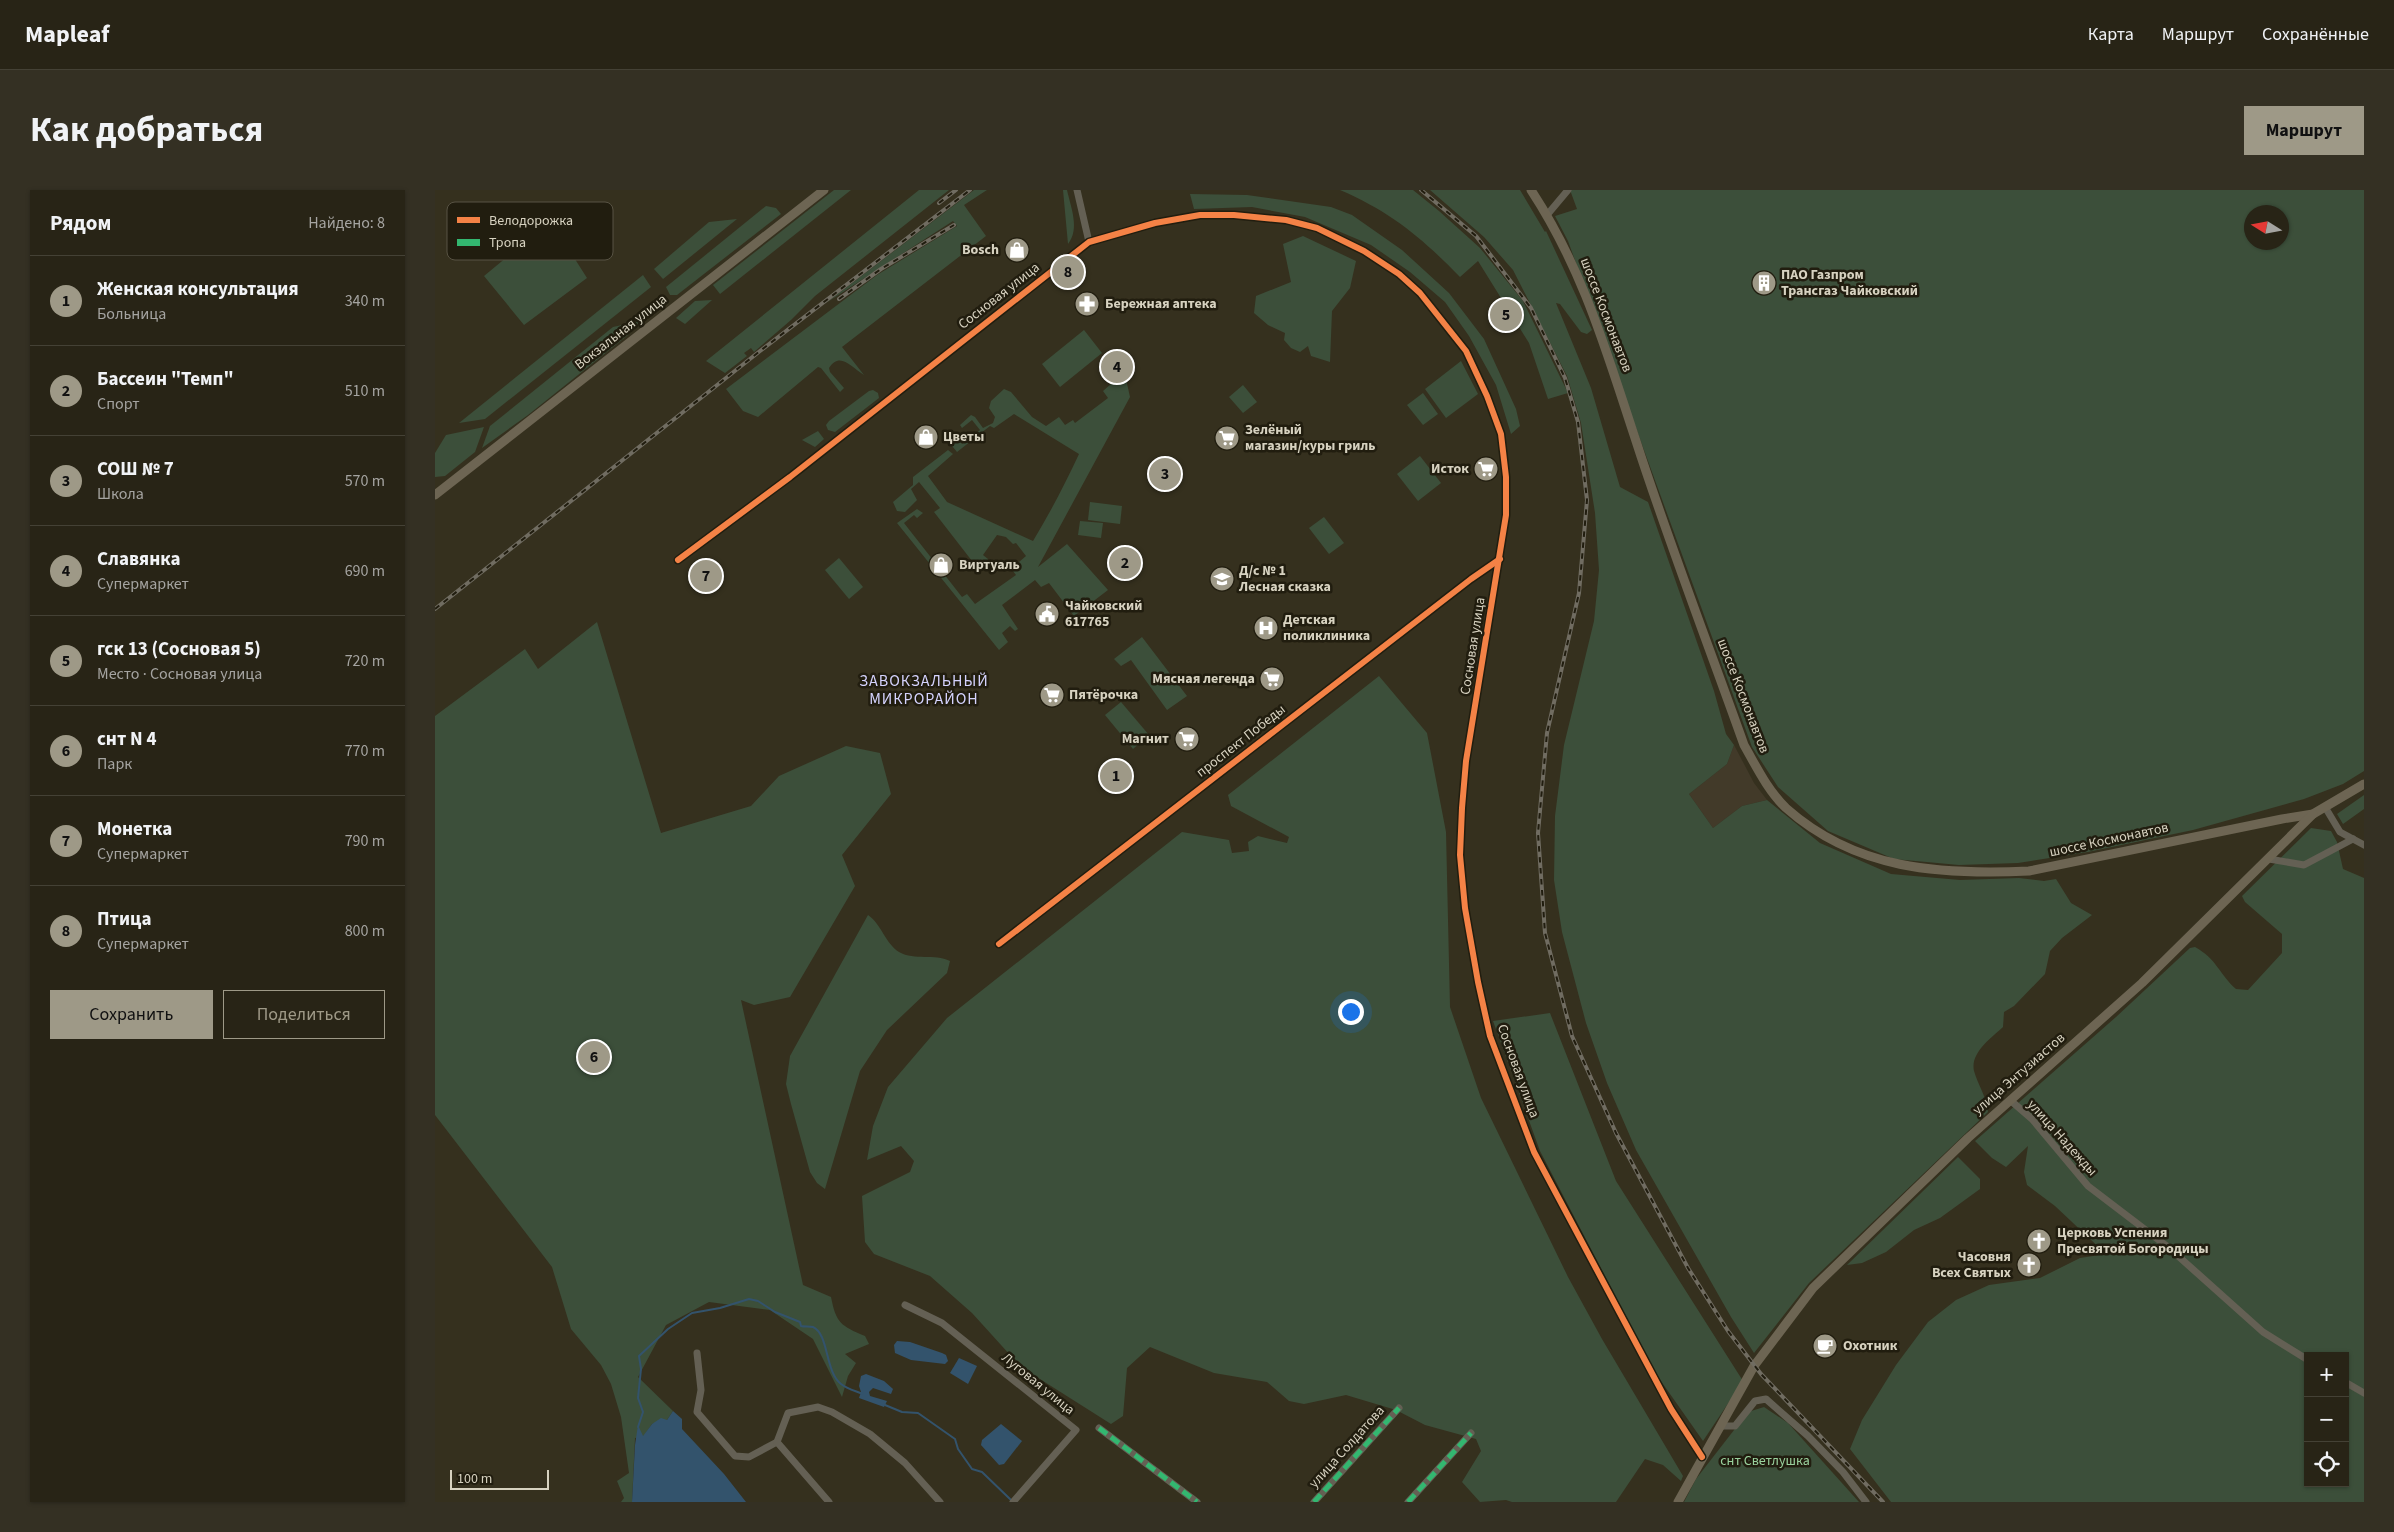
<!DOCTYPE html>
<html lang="ru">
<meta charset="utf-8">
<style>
:root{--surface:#282416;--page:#343023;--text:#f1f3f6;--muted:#a5a4a1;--line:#444135;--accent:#9e9987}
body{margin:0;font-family:"Source Sans 3",sans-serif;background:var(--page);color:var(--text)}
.controls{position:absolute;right:15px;bottom:15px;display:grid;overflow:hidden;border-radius:0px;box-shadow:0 1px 4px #0004}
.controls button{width:45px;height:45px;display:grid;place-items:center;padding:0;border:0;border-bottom:1px solid var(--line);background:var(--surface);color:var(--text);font:25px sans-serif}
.compass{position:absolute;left:1809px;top:15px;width:45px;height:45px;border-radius:50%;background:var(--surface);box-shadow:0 1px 4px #0004;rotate:281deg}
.scale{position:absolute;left:15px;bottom:12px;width:99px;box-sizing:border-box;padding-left:5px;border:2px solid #d7d2c0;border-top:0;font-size:14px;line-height:18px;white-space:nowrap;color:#d7d2c0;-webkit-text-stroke:4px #211d0f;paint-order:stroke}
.you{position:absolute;left:915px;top:821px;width:18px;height:18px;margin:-12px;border:4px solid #fff;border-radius:50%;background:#1a73e8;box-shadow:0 0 0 8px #1a73e833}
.badge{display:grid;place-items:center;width:32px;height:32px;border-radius:50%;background:var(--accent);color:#111;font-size:16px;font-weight:700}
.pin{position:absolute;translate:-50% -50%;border:2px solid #fff;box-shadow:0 1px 5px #0006}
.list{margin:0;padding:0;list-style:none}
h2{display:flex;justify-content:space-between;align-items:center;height:65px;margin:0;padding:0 20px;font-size:21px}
h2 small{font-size:16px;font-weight:400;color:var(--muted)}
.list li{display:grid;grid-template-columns:32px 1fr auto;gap:15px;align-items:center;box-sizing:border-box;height:90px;padding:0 20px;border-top:1px solid var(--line)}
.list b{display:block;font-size:19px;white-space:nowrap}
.list p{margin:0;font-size:16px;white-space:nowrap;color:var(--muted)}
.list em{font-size:16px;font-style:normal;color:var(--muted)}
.actions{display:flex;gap:10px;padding:15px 20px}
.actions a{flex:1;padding:11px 0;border:1px solid var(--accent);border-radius:0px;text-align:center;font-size:18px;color:var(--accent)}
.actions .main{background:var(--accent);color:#111}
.icon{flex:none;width:28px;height:28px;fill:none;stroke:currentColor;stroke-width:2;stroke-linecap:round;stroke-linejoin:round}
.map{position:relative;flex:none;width:1929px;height:1312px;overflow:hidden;border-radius:0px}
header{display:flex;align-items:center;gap:30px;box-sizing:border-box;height:70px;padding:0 25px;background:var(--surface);border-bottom:1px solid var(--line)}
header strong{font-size:24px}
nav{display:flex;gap:28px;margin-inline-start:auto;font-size:18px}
.intro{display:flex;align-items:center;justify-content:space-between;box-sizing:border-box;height:120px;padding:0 30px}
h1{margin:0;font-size:35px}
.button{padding:12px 22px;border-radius:0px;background:var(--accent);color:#111;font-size:18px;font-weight:700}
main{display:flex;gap:30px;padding:0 30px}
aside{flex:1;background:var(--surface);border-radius:0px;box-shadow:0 1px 4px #0004}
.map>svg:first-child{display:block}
.commercial{fill:#423a29}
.green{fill:#3c4f3a;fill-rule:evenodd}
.water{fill:#33536c}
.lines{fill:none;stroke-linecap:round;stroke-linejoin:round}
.stream{stroke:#33536c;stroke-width:2}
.minor{stroke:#646054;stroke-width:7}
.major{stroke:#6d6553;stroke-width:9}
.rail-casing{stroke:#706c61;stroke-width:4}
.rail{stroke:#211d0f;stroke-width:2;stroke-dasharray:5.5;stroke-linecap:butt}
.quiet{stroke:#33b770;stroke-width:5;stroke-dasharray:10 5;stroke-linecap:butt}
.cycleway-casing{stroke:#211d0f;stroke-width:9}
.cycleway{stroke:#f48246;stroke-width:6}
.labels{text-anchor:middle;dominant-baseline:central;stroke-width:5;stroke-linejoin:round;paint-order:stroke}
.poi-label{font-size:14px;font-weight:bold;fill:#d7d2c0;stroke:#211d0f;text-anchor:start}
.street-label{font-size:14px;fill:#d7d2c0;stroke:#211d0f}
.park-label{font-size:14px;fill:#9ad29e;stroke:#211d0f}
.quarter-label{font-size:16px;letter-spacing:1px;fill:#d5d3fe;stroke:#211d0f}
.key{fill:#211d0f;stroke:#585344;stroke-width:1}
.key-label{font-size:14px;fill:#d7d2c0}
</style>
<header>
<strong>Mapleaf</strong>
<nav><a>Карта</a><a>Маршрут</a><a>Сохранённые</a></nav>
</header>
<div class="intro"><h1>Как добраться</h1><a class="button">Маршрут</a></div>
<main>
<aside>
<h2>Рядом<small>Найдено: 8</small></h2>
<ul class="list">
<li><span class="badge">1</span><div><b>Женская консультация</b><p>Больница</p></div><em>340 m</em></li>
<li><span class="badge">2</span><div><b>Бассеин &quot;Темп&quot;</b><p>Спорт</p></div><em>510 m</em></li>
<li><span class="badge">3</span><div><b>СОШ № 7</b><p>Школа</p></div><em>570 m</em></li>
<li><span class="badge">4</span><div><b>Славянка</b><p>Супермаркет</p></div><em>690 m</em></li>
<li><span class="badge">5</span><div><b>гск 13 (Сосновая 5)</b><p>Место · Сосновая улица</p></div><em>720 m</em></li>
<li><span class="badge">6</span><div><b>снт N 4</b><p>Парк</p></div><em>770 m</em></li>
<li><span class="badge">7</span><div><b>Монетка</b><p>Супермаркет</p></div><em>790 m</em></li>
<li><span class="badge">8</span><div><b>Птица</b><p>Супермаркет</p></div><em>800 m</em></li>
</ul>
<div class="actions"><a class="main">Сохранить</a><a>Поделиться</a></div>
</aside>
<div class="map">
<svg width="1929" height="1312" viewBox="0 0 1929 1312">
<rect width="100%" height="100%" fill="#35301e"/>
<path class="commercial" d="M1299 555 1319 593 1332 610 1307 616 1278 638 1254 604 1292 574Z"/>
<g class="green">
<path d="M399 0H416L285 104 278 95Z"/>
<path d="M484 0H514L380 106 356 130 319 162 316 158 309 163 312 166 290 183 271 171Z"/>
<path d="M539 0H552L529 15 551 46 407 157 429 185C416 177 405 161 394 178L395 182 409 198 405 202 386 178 383 177 323 227 308 221 291 199 442 85 522 36 518 31 391 113Z"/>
<path d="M628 0H632C636 18 645 39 633 54Z"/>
<path d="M905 0H978L1004 21 1045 58 1088 111 1133 203 1113 209 1094 153 1043 71 1025 87C987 48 956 22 905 0Z"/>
<path d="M995 0H1085L1110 42 1111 41 1157 140 1152 144 1146 142 1125 114 1121 113 1156 198 1185 297 1213 312 1279 501 1291 544 1299 555 1292 574 1254 604 1278 638 1307 616 1332 610 1385 653 1456 684 1525 690 1584 688 1609 691 1621 689 1636 713 1657 725 1627 748 1615 761 1610 784 1579 816 1569 822 1568 837C1556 848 1535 863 1539 881 1543 895 1551 905 1553 922L1374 1093 1319 1163 1296 1127 1201 960 1172 893 1151 833 1127 742 1119 690 1120 626 1129 555 1159 431 1164 380 1160 323 1146 233 1132 186 1078 80 1049 47Z"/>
<path d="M1135 0H1929V581L1908 594 1869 609 1758 640 1653 662 1583 673 1524 675 1459 669 1393 641 1343 597 1317 557 1133 51 1120 26 1142 19ZM1816 22H1846V52H1816Z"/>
<path d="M755 4 812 5 896 17 917 25 967 60 1014 103 1049 149 1081 219 1085 236 1076 244 1061 195 1034 146 1010 112 975 82 936 55 870 27 817 17 759 19Z"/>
<path d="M331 16 341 18 346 24 242 105H235L231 97Z"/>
<path d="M302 29 228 89 219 79 274 32Z"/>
<path d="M868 46 921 71 915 98 897 121 895 172 876 166 873 156 865 162 856 158 849 150 850 143 833 135 819 123 821 106 856 92 848 54Z"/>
<path d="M78 62 105 66H138L152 88 89 135 49 86Z"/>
<path d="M208 85 216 97 50 229 24 233Z"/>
<path d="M277 110 250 134 241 128 260 111Z"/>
<path d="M205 131 193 145 93 225 47 258 55 236 178 137Z"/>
<path d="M649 140 667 163 625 197 607 174Z"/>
<path d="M1026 171 1043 204 1011 228 990 199Z"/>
<path d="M694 178 697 181 691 189 695 207 603 377 632 354 673 400 639 426 614 393 606 397 600 390 567 415 583 439 580 441 575 436 567 443 573 452 564 460 462 333 482 319 488 323 482 328 479 325 469 333 527 407 532 404 540 414 581 385 578 381 586 375 584 372 591 366 581 353 578 354 571 347 562 345 548 365 553 369V375L544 380 499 322 505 318 484 292 476 299 482 310 470 322 462 321 458 312 478 295V287L513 260 518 264 493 286 512 312 598 351C615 323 630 294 644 264L579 224 559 238 555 236 522 262 513 251 519 244 527 254 545 240 537 230 527 238 525 235 536 225 540 227 548 238 558 233 560 227 554 218 556 211 569 199 576 202 597 227 611 236 624 227 630 235 638 230 640 233 673 208 668 201Z"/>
<path d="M808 195 822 212 808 223 794 207Z"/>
<path d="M438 200 443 203 444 208 400 242 393 240 391 235 394 231 434 201Z"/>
<path d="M988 203 1003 224 988 235 972 215Z"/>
<path d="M49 237 40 262 10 286 0 287V263L11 245Z"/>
<path d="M383 241 389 249 380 257 367 250Z"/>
<path d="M985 266 1006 293 983 311 962 284Z"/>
<path d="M655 312 687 316 685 334 653 330Z"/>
<path d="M889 327 909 353 894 364 874 338Z"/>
<path d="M645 331 668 333 666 348 643 345Z"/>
<path d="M404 368 428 397 414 409 390 380Z"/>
<path d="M162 432 226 643 316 616 344 586 411 556 445 563 456 604 407 665 420 696 355 807 319 815 306 810 368 1095 396 1107C401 1133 406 1136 430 1146L434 1154 410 1164 421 1173 413 1186 407 1207 378 1149 335 1120 274 1112 231 1135 203 1187 238 1221 232 1230 217 1234 208 1247 200 1248 197 1312H186L189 1308 182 1291 194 1283 186 1227 176 1194 166 1175 136 1139 117 1077 0 925V526L90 459 103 479Z"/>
<path d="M707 447 752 506 732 520 696 470 686 476 679 469Z"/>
<path d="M944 486 992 543 1011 642 1015 817 1046 908 1133 1087 1167 1149 1248 1286 1246 1291 1228 1275 1210 1269 1181 1312H1077L1071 1310 1045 1312 1027 1292 1046 1261 1041 1249 990 1235 961 1220 911 1205 869 1214 854 1211 832 1192 779 1183 715 1157 692 1178 688 1226 676 1234 586 1177 537 1123 495 1086 439 1064 430 1052 427 1006 475 982 479 971 466 956 432 970 438 936 453 897 512 828 747 642 794 650 797 663 814 661 813 652 823 646 852 653 854 647 796 616 793 605Z"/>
<path d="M686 512 714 545 698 559 670 525Z"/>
<path d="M1929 605V619L1908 634 1902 624Z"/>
<path d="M1876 638 1896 641 1902 652 1908 679 1929 688V1312H1456L1415 1259 1427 1230 1461 1175 1493 1132 1521 1110 1554 1095 1605 1088 1645 1068 1671 1064 1620 1016 1592 995 1589 982 1593 956 1571 977 1557 968 1540 951 1681 827 1755 758 1760 757C1782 769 1784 784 1801 799L1813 800 1847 763V744L1810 712 1807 706ZM1873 1166H1910V1293H1873Z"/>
<path d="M433 725C447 735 450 753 464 762 480 771 499 763 515 771L512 783 452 840 425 881 390 999 382 993 375 982 356 914 351 894 355 866Z"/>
<path d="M1115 823 1181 991 1308 1191 1268 1251 1221 1184 1105 961 1058 831Z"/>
<path d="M1523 967 1545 989V999L1505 1028 1479 1040 1451 1062 1427 1073 1412 1075Z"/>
<path d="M1329 1217 1353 1233 1424 1312H1249L1261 1289 1313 1222Z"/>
</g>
<g class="water">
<path d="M462 1151 475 1152 507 1163 511 1165 513 1171 510 1174 476 1170 460 1163 459 1155Z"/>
<path d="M524 1168 542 1176 533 1194 515 1183Z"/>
<path d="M431 1184 449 1191 458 1199 456 1204 438 1198 434 1202 435 1206 452 1211 449 1217 424 1208 426 1202 424 1196 426 1186Z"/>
<path d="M238 1221 247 1229V1239L289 1284 311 1312H197L200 1255 203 1235 208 1246 217 1234 226 1228 232 1230Z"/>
<path d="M566 1234 587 1251 569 1274 564 1275 546 1255 547 1250Z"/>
</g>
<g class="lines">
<g class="stream">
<path d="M450 1215 467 1222 483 1223 520 1249 523 1259 537 1279 547 1282 576 1310"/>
<path d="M203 1237 208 1222 203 1208 206 1179 204 1166 233 1139 257 1123 285 1118 314 1109 323 1111 340 1122 365 1132 366 1136C369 1137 375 1136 378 1137 394 1144 390 1182 406 1194 412 1199 421 1201 428 1204"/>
</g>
<g class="minor">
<path d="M642 0 654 52"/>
<path d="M1112 25 1133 0"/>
<path d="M243 370 355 287 654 52 720 33 765 25H799L851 30 882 38 929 61 964 84 985 103 1031 161 1052 206 1066 244 1071 287V325L1031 571 1027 618 1025 665 1030 718 1043 792 1055 846 1099 962 1236 1219 1267 1267"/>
<path d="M1890 617 1905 642 1929 655"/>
<path d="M1834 669 1869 675 1918 649"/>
<path d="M564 754 1036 389 1065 369"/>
<path d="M1575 910 1597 929 1653 996 1733 1057 1828 1142 1873 1170"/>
<path d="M470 1115 507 1133 641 1240 578 1312"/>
<path d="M262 1163 266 1200 262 1222 300 1266 314 1267 342 1252 353 1223 383 1217 397 1222 435 1244 470 1273 505 1312"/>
<path d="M1910 1192 1929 1203"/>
<path d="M1286 1236H1300L1320 1211 1331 1209 1373 1246 1408 1282 1431 1312"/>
<path d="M664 1238 762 1312"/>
<path d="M342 1252 394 1312"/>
<path d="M879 1312 964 1218"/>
<path d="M973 1312 1036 1243"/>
</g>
<g class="major">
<path d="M1096 0C1149 81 1171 161 1201 251 1234 353 1273 454 1309 555 1321 576 1333 601 1351 618 1421 680 1504 685 1594 681L1847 629 1878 624 1929 594"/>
<path d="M0 305 389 0"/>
<path d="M1243 1312 1319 1176 1378 1098 1533 948 1707 793 1878 624"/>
</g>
<defs>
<g id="rail">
<path d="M986 0 1041 46 1096 118 1130 188 1143 232 1152 310 1144 403 1112 543 1103 643 1110 743 1137 846 1181 943 1253 1078 1293 1141 1326 1184 1448 1312"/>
<path d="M504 13 521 0"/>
<path d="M404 109 446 79 519 35"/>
<path d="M0 419 325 161 535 0"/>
</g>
</defs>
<use href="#rail" class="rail-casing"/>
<use href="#rail" class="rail"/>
<g class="quiet">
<path d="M664 1238 762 1312"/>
<path d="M879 1312 964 1218"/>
<path d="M973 1312 1036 1243"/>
</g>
<defs>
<g id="cycleway">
<path d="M243 370 355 287 654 52 720 33 765 25H799L851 30 882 38 929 61 964 84 985 103 1031 161 1052 206 1066 244 1071 287V325L1031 571 1027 618 1025 665 1030 718 1043 792 1055 846 1099 962 1236 1219 1267 1267"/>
<path d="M564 754 1036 389 1065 369"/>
</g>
</defs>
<use href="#cycleway" class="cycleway-casing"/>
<use href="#cycleway" class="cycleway"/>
</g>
<defs>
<symbol id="shop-disc" viewBox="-11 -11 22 22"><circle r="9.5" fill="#9e9987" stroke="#211d0f"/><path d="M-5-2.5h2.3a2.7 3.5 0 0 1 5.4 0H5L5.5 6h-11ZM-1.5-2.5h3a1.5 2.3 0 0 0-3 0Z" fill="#fff"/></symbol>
<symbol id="building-disc" viewBox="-11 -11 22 22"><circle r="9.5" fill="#9e9987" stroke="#211d0f"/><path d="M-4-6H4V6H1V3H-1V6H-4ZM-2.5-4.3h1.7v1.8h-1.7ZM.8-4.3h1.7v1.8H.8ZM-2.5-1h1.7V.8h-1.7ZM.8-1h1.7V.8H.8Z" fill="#fff"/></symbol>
<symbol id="pharmacy-disc" viewBox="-11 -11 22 22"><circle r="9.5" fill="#9e9987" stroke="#211d0f"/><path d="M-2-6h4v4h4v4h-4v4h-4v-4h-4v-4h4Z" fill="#fff"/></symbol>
<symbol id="supermarket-disc" viewBox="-11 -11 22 22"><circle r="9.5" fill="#9e9987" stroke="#211d0f"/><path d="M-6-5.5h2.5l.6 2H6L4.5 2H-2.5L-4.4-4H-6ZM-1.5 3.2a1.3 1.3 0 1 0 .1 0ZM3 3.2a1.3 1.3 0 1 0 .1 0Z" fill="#fff"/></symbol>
<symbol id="school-disc" viewBox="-11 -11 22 22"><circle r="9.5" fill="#9e9987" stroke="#211d0f"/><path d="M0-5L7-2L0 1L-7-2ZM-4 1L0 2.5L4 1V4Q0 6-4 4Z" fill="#fff"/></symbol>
<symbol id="civic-disc" viewBox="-11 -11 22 22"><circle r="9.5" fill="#9e9987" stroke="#211d0f"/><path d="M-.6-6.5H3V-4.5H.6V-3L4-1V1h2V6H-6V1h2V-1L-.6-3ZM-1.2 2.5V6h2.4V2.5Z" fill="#fff"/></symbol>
<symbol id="hospital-disc" viewBox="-11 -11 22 22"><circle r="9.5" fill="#9e9987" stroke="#211d0f"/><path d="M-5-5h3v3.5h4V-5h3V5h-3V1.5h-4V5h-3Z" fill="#fff"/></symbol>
<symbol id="church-disc" viewBox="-11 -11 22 22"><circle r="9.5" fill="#9e9987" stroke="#211d0f"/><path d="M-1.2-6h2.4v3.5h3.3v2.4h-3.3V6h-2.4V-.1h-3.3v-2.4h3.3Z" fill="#fff"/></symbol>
<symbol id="cafe-disc" viewBox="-11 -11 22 22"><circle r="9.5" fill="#9e9987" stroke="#211d0f"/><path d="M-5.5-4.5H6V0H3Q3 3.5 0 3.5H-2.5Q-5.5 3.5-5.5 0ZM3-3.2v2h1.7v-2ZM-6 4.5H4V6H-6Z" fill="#fff"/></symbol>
</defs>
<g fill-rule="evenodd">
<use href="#shop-disc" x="568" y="46" width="28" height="28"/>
<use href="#building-disc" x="1315" y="79" width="28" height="28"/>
<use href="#pharmacy-disc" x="638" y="100" width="28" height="28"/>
<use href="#shop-disc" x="477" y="233" width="28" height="28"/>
<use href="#supermarket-disc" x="778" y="234" width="28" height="28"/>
<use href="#supermarket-disc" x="1037" y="265" width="28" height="28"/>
<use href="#shop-disc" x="492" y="361" width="28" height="28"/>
<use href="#school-disc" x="773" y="375" width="28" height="28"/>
<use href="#civic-disc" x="598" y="410" width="28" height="28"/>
<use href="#hospital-disc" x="817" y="424" width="28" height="28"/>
<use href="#supermarket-disc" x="823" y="475" width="28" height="28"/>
<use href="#supermarket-disc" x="603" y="491" width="28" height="28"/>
<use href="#supermarket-disc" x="738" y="535" width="28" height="28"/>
<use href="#church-disc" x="1590" y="1037" width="28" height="28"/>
<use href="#church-disc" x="1580" y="1061" width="28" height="28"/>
<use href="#cafe-disc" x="1376" y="1142" width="28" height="28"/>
</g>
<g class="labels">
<g class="poi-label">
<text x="564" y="60" text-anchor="end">Bosch</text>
<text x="1346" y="85">ПАО Газпром<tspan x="1346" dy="16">Трансгаз Чайковский</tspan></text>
<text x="670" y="114">Бережная аптека</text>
<text x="810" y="240">Зелёный<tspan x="810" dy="16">магазин/куры гриль</tspan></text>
<text x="508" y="247">Цветы</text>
<text x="1034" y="279" text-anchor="end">Исток</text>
<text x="524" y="375">Виртуаль</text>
<text x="804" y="381">Д/с № 1<tspan x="804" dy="16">Лесная сказка</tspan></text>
<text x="630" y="416">Чайковский<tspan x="630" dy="16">617765</tspan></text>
<text x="848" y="430">Детская<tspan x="848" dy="16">поликлиника</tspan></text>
<text x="820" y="489" text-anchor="end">Мясная легенда</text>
<text x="634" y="505">Пятёрочка</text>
<text x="734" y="549" text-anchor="end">Магнит</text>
<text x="1622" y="1043">Церковь Успения<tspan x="1622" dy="16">Пресвятой Богородицы</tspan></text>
<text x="1576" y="1067" text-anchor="end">Часовня<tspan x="1576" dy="16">Всех Святых</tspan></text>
<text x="1408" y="1156">Охотник</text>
</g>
<g class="street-label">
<text transform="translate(564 106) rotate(-38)">Сосновая улица</text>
<text transform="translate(1171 125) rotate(69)">шоссе Космонавтов</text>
<text transform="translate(186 142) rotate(-38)">Вокзальная улица</text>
<text transform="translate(1038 456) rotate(-81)">Сосновая улица</text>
<text transform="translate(1308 506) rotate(69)">шоссе Космонавтов</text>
<text transform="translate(806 551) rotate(-38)">проспект Победы</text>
<text transform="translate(1674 650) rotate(-12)">шоссе Космонавтов</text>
<text transform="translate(1083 881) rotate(70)">Сосновая улица</text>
<text transform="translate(1584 884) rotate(-41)">улица Энтузиастов</text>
<text transform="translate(1627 948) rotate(48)">улица Надежды</text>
<text transform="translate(603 1194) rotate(39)">Луговая улица</text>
<text transform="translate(912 1257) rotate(-48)">улица Солдатова</text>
</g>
<g class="park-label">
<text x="1330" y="1271">снт Светлушка</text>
</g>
<g class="quarter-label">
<text x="489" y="491">ЗАВОКЗАЛЬНЫЙ<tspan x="489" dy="18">МИКРОРАЙОН</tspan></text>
</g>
</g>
<rect x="12" y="12" width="166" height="58" rx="8" class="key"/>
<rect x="22" y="27" width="23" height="6" fill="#f48246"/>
<rect x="22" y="49" width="23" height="7" fill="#33b770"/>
<g class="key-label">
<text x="54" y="35">Велодорожка</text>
<text x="54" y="57">Тропа</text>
</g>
</svg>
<div class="controls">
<button>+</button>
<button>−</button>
<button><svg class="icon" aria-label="locate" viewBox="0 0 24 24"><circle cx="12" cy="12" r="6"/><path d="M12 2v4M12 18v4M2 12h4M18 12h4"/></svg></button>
</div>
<svg class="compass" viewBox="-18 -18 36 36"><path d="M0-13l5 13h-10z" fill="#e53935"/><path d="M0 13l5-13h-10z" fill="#a5a4a1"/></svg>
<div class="scale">100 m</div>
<div class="you"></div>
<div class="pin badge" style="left:681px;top:586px">1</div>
<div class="pin badge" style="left:690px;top:373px">2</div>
<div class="pin badge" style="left:730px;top:284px">3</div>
<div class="pin badge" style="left:682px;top:177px">4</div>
<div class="pin badge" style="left:1071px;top:125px">5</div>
<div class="pin badge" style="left:159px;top:867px">6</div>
<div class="pin badge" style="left:271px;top:386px">7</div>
<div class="pin badge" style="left:633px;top:82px">8</div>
</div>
</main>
